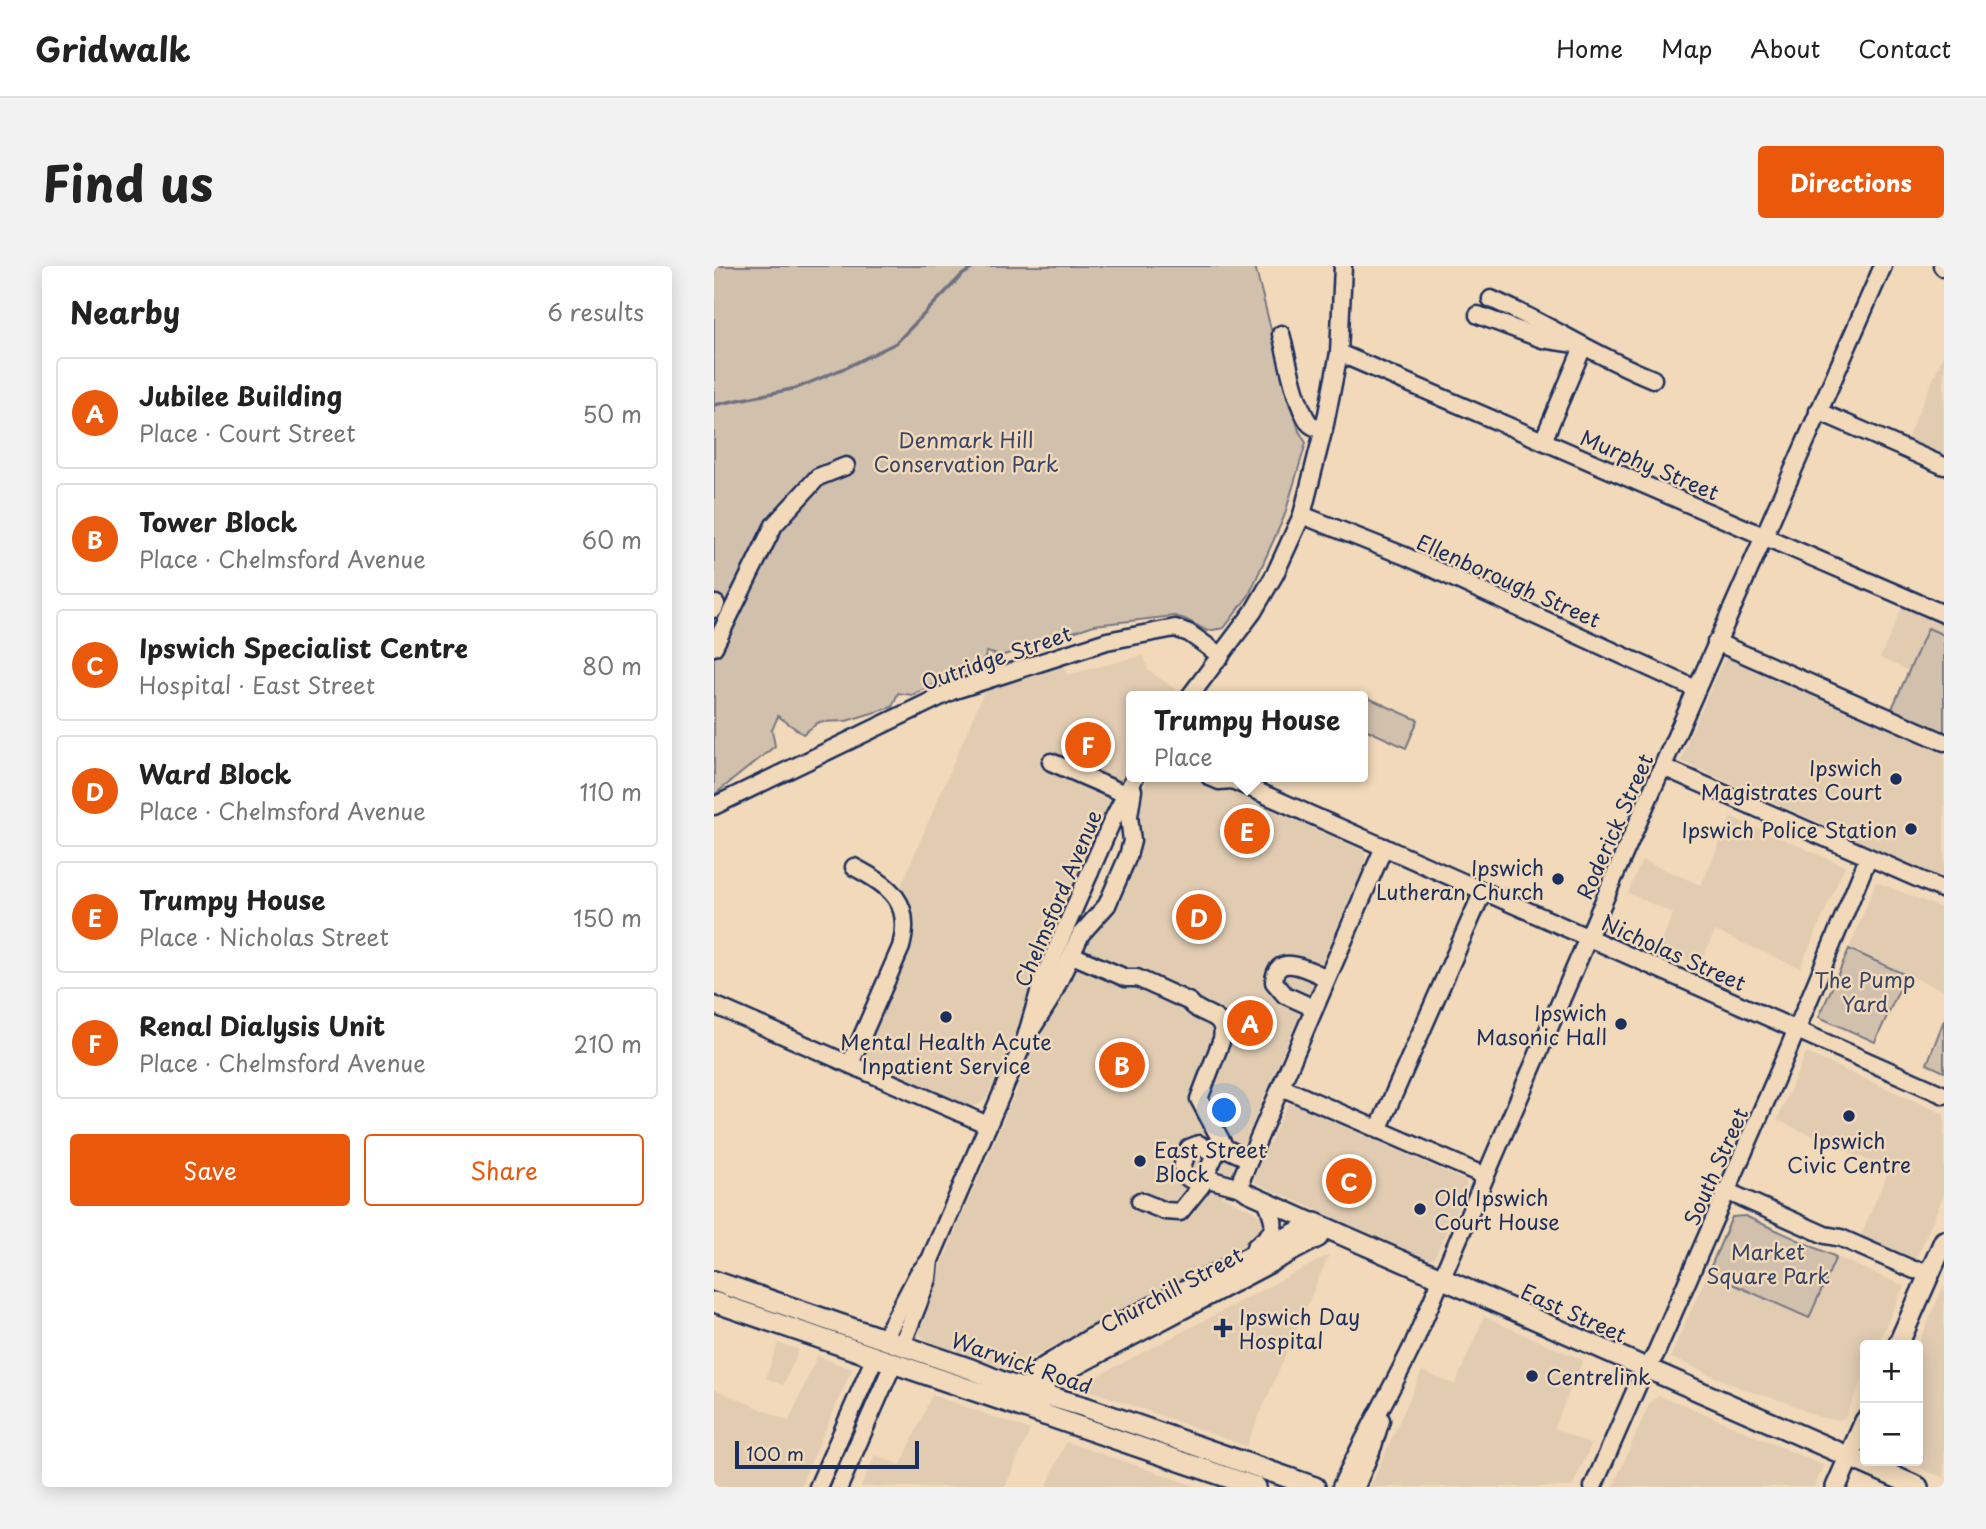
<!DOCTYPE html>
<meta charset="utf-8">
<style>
:root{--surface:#fff;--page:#f2f2f2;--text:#222;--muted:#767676;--line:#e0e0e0;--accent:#ea580c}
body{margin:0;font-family:"Playpen Sans",sans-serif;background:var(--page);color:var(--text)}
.controls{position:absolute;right:21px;bottom:21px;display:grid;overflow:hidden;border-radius:7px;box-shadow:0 4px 18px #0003}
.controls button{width:63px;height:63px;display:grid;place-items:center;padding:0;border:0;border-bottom:2px solid var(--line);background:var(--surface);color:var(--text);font:35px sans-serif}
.scale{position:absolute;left:21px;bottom:18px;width:184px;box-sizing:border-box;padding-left:7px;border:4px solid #1b2f5e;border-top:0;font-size:19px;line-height:24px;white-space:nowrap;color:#1b2f5e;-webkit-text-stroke:5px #f1d9b9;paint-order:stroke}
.you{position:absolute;left:511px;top:845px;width:24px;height:24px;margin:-18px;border:5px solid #fff;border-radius:50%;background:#1a73e8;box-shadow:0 0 0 10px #1a73e833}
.badge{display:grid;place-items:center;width:46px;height:46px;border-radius:50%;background:var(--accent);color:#fff;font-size:23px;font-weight:700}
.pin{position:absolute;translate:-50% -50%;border:4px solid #fff;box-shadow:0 2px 7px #0006}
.popup{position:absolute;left:412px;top:425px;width:242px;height:91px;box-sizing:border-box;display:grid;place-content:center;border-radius:7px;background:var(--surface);filter:drop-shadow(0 2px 5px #0005);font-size:23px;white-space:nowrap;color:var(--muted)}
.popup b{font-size:26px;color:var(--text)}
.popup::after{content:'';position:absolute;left:50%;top:100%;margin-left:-14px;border:14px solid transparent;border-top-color:var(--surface)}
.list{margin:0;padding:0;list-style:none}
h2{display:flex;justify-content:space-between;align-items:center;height:91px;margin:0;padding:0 28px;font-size:30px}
h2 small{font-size:23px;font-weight:400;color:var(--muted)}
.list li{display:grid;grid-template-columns:46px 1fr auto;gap:21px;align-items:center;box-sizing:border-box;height:112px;margin:0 14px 14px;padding:0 14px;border:2px solid var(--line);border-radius:7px}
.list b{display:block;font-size:26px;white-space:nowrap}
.list p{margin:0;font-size:23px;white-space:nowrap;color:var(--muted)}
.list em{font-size:23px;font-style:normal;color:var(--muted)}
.actions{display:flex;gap:14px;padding:21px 28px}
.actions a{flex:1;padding:16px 0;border:2px solid var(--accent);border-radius:7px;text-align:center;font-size:24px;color:var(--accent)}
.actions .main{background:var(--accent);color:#fff}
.map{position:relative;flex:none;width:1230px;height:1221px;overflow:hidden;border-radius:7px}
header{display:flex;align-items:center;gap:42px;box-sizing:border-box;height:98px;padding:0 35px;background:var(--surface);border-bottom:2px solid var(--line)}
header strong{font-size:33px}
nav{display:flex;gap:38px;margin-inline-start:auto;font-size:24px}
.intro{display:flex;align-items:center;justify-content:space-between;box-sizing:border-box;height:168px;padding:0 42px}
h1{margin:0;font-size:49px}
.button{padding:18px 32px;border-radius:7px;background:var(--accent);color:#fff;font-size:24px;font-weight:700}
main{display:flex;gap:42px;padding:0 42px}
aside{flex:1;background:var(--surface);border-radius:7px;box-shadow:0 4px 18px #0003}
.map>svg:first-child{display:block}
.built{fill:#e1ccb2}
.green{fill:#d1c0ac;stroke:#767885;stroke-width:2}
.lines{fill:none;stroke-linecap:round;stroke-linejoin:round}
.stream{stroke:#707282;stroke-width:3.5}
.minor-casing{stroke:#1b2f5e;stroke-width:21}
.major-casing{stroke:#1b2f5e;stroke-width:24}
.minor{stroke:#f1d9b9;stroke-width:16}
.major{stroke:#f1d9b9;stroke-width:19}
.poi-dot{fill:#1b2f5e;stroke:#f1d9b9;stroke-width:2.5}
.labels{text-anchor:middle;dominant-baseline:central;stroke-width:5;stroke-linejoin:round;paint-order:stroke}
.park-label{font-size:21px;fill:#36456a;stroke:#f1d9b9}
.street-label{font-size:21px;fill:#1b2f5e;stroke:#f1d9b9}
.poi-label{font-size:21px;fill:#1b2f5e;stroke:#f1d9b9;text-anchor:end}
</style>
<header>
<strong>Gridwalk</strong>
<nav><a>Home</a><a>Map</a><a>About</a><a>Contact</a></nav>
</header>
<div class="intro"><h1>Find us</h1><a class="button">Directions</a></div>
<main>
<aside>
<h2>Nearby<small>6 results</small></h2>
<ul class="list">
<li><span class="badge">A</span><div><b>Jubilee Building</b><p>Place · Court Street</p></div><em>50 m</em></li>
<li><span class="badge">B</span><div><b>Tower Block</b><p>Place · Chelmsford Avenue</p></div><em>60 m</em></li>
<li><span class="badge">C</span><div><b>Ipswich Specialist Centre</b><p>Hospital · East Street</p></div><em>80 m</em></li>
<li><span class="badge">D</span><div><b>Ward Block</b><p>Place · Chelmsford Avenue</p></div><em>110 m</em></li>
<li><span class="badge">E</span><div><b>Trumpy House</b><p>Place · Nicholas Street</p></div><em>150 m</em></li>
<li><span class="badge">F</span><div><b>Renal Dialysis Unit</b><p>Place · Chelmsford Avenue</p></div><em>210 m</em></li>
</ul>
<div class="actions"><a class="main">Save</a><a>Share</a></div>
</aside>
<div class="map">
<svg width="1230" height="1221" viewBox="0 0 1230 1221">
<rect width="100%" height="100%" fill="#f1d9b9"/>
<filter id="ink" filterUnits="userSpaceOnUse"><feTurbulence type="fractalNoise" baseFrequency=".0143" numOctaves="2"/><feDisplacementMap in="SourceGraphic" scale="14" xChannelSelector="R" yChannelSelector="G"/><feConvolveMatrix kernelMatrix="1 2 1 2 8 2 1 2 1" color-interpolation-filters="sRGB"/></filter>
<g filter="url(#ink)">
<g class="built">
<path d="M1230 88V194L1191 177Z"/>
<path d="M1188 342 1230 360V472L1176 448 1195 405 1166 392Z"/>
<path d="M1013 386 1230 480V611L1214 607 1133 572 1126 566 967 495 975 471Z"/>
<path d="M430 389 434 404 465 426 461 430H418L417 502 272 833 264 839 250 842 152 798 147 787 197 668 198 645 187 620 272 421 349 397 353 409Z"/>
<path d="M434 511H483L650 585 652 595 507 930 551 951 554 954 547 970 309 1096 292 1100 281 1099 217 1077 206 1069 203 1059 246 954 370 669 389 653 421 547 426 539Z"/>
<path d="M1017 551 1131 600 1086 702 1001 665 985 700 945 682 959 647 914 627 928 594 987 619Z"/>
<path d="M1162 616 1230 643V725L1135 683Z"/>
<path d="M1092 787 1230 848V928L1201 996 1146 971 1175 904 1063 854Z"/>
<path d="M574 838H580L752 915V923L720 992 714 993 542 917 540 913 542 907Z"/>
<path d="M615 989 532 1180 378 1125 374 1119 376 1114Z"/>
<path d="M1122 991 1190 1020 1163 1079H1151V1107L1131 1152 1123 1154 1104 1151 1072 1136 1029 1123 956 1091 994 1007 1094 1052Z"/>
<path d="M1230 1019V1212L1190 1195H1204V1079Z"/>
<path d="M770 1051 869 1094 840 1162 877 1179 858 1221H656L708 1105 741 1119Z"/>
<path d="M64 1077 85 1084 69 1119 52 1112Z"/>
<path d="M103 1090 138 1103 86 1221H0V1123L75 1155Z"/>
<path d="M218 1129 316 1164 291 1221H147L161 1189 187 1199Z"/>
<path d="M945 1130 973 1140 1110 1200 1100 1221H899L936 1136Z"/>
<path d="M352 1176 421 1199 484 1221H332Z"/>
</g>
<g class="green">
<path d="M0 0H541L569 111 585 165 592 177 570 251 535 329 510 362 493 365 471 353 460 350 380 359 287 390 273 386 269 396 198 429 184 427 178 441 132 455 105 456 89 468 64 450 58 464 61 480 0 529Z"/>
<path d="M1214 362 1230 369V471L1176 447Z"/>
<path d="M654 432 704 454 692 482 649 462V444Z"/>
<path d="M1135 683 1192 709 1161 776 1105 751Z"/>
<path d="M1230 754V806L1213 798Z"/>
<path d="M1031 950 1122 991 1095 1052 994 1007 1018 951Z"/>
</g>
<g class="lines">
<path class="stream" d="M0 139 83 122 133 101 182 77 248 9 262 0"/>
<defs>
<g id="minor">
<path d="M1228 0 1230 2"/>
<path d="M777 33C833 57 883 91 939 113"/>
<path d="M764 49 828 73 861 78"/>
<path d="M567 68C574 93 580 135 595 157 599 162 604 162 610 164"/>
<path d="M625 87 1230 348"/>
<path d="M1104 145 1230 200"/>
<path d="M829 175 869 81"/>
<path d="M588 249 691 290 982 423"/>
<path d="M0 343 2 338"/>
<path d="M1002 376 1230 476"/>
<path d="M0 381 60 259 104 211 132 200"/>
<path d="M476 430 539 346 561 308 588 249 611 158 625 87 629 0"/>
<path d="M337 496 411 528"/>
<path d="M949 501 1230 624"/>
<path d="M496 511 505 515 518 514 1230 829"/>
<path d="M0 540 238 425 393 375 461 362 475 367 507 390"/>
<path d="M358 689 412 712H423L476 736C487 752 513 745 508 773L485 833 511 882 535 893"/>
<path d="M0 739 274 859"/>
<path d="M600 742 571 729 560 716C561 684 597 705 613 712"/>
<path d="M319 761 336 734 367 668 393 639 414 590 418 575 415 550 419 524"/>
<path d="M136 798 187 681C199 636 176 620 140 601"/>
<path d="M567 821 771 910"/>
<path d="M664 864 769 625"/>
<path d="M491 912 527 922 534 927 601 957"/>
<path d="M488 918C463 910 466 904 475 882L485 878 501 889 508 882"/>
<path d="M527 922 528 911 670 581"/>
<path d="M1012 925 1111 969 1127 972 1200 1004 1211 1005 1219 999"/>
<path d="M426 935 451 945 466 946 487 920 501 889"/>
<path d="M541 981C563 964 563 961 553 936"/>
<path d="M170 1073 204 1008 216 994 312 771 328 716 399 553 421 511"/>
<path d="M188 1079 214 1013 216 994"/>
<path d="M104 1221 161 1091"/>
<path d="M125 1221 179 1098"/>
<path d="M627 1221C649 1172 676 1127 699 1079L903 604 1169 0"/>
<path d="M642 1221 659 1180 667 1154"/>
<path d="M879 1221 925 1116 941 1089 1072 789 1154 592"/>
</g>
<g id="major">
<path d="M0 1015 257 1103 291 1117 371 1141 601 1221"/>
<path d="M0 1036 542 1221"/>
<path d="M1184 1079 1230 975"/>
<path d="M318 1122 604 971"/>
<path d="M331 1149 322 1143 317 1133 319 1116 326 1104 375 1074 601 957 1204 1221"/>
<path d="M1122 1221 1151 1155"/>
</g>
</defs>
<use href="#minor" class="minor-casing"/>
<use href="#major" class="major-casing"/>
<use href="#minor" class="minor"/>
<use href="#major" class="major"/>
</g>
</g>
<g class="poi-dot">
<circle cx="1182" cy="513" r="7"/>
<circle cx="1197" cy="563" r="7"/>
<circle cx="844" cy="613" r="7"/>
<circle cx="232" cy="751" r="7"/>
<circle cx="907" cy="758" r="7"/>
<circle cx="1135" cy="850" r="7"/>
<circle cx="426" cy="895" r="7"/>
<circle cx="706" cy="943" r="7"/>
<path d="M505.5 1051.5h7v7h7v7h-7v7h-7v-7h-7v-7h7z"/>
<circle cx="818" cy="1110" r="7"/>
</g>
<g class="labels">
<g class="park-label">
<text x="252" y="173">Denmark Hill<tspan x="252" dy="24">Conservation Park</tspan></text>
<text x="1151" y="713">The Pump<tspan x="1151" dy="24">Yard</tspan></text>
<text x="1054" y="985">Market<tspan x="1054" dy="24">Square Park</tspan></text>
</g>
<g class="street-label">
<text transform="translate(936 198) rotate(23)">Murphy Street</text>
<text transform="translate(795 314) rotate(24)">Ellenborough Street</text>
<text transform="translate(282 391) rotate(-19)">Outridge Street</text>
<text transform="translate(900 560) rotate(-66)">Roderick Street</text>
<text transform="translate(343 632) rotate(-67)">Chelmsford Avenue</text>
<text transform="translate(960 686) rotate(24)">Nicholas Street</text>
<text transform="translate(1001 900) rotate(-66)">South Street</text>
<text transform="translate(457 1023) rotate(-28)">Churchill Street</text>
<text transform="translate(860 1046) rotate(24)">East Street</text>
<text transform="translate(308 1096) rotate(19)">Warwick Road</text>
</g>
<g class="poi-label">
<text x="1168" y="501">Ipswich<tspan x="1168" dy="24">Magistrates Court</tspan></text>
<text x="1183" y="563">Ipswich Police Station</text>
<text x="830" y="601">Ipswich<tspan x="830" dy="24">Lutheran Church</tspan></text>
<text x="893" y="746">Ipswich<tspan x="893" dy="24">Masonic Hall</tspan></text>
<text x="232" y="775" text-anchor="middle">Mental Health Acute<tspan x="232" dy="24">Inpatient Service</tspan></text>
<text x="1135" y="874" text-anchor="middle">Ipswich<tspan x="1135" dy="24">Civic Centre</tspan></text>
<text x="440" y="883" text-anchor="start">East Street<tspan x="440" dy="24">Block</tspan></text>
<text x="720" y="931" text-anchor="start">Old Ipswich<tspan x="720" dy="24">Court House</tspan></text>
<text x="525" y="1050" text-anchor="start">Ipswich Day<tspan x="525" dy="24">Hospital</tspan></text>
<text x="832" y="1110" text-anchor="start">Centrelink</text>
</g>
</g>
</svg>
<div class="controls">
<button>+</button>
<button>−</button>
</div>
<div class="scale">100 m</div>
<div class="you"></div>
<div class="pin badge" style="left:536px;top:757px">A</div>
<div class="pin badge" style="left:408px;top:799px">B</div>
<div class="pin badge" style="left:635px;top:915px">C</div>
<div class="pin badge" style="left:485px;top:651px">D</div>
<div class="pin badge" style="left:533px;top:565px">E</div>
<div class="popup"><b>Trumpy House</b>Place</div>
<div class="pin badge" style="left:374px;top:479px">F</div>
</div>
</main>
